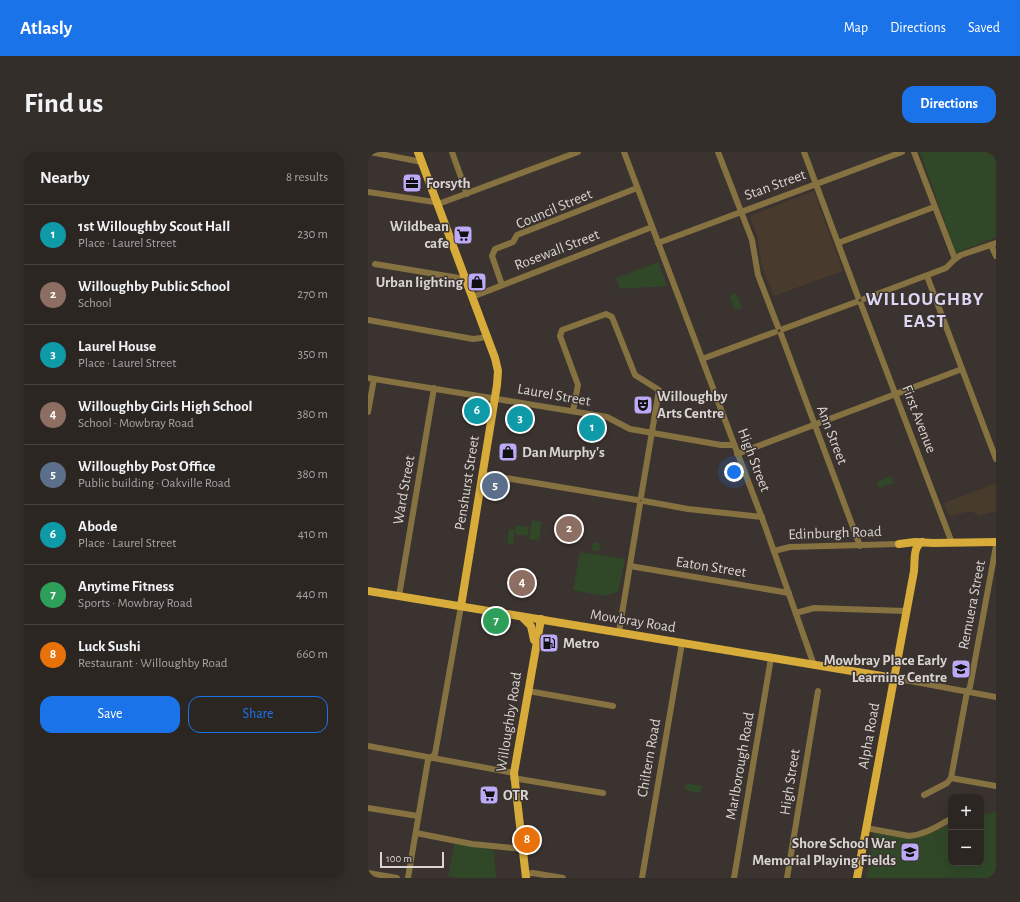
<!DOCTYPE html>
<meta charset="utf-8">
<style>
:root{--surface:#2c2623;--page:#342e2b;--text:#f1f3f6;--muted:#a6a5a6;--line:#484341;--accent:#1a73e8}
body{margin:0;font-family:"Alegreya Sans",sans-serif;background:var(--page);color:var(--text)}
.controls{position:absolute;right:12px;bottom:12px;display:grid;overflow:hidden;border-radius:8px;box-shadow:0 4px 16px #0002}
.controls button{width:36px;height:36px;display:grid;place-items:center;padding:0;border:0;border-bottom:1px solid var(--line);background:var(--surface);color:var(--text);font:20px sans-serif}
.scale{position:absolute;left:12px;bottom:10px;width:64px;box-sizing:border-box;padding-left:4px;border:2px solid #dad5d3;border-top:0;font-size:11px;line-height:14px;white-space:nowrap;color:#dad5d3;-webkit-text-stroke:3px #3b332f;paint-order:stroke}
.you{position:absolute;left:366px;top:320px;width:14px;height:14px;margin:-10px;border:3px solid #fff;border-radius:50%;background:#1a73e8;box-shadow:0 0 0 6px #1a73e833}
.badge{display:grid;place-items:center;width:26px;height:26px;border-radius:50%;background:var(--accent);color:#fff;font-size:13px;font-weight:700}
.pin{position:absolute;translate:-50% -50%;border:2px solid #fff;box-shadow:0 1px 4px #0006}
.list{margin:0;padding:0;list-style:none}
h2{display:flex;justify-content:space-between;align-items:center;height:52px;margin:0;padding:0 16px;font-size:17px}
h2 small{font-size:13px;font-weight:400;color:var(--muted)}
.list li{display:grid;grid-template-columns:26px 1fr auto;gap:12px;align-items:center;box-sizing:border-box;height:60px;padding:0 16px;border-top:1px solid var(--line)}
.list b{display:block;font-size:15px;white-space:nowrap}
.list p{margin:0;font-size:13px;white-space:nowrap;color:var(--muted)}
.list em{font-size:13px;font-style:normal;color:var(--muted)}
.actions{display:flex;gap:8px;padding:12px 16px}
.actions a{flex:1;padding:9px 0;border:1px solid var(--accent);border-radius:12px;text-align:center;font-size:14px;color:var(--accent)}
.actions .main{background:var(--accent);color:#fff}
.map{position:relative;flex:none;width:628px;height:726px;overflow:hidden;border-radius:12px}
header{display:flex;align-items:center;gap:24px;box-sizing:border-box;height:56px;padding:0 20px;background:var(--accent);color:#fff}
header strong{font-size:19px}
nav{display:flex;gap:22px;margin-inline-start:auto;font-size:14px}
.intro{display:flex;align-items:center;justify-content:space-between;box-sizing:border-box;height:96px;padding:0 24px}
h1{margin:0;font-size:28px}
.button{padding:10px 18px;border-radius:12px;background:var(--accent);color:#fff;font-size:14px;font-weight:700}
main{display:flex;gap:24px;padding:0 24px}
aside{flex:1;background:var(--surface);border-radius:12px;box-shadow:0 4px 16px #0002}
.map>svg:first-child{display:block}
.industrial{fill:#483a2c}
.medical{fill:#473b2b}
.green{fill:#304828}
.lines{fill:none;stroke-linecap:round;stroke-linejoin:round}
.minor{stroke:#867241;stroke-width:6}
.major{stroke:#d7ac3b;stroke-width:8}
.labels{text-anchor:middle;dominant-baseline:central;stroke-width:3;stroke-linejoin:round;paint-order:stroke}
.poi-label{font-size:15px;font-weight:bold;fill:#dad5d3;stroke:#3b332f;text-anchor:start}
.street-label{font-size:15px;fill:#dad5d3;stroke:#3b332f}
.district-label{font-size:19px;font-weight:bold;letter-spacing:1px;fill:#ddd7f5;stroke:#3b332f}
</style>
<header>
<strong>Atlasly</strong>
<nav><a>Map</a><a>Directions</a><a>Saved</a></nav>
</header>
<div class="intro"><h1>Find us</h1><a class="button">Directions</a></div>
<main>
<aside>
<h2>Nearby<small>8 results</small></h2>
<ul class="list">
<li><span class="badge" style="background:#0f9aa8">1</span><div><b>1st Willoughby Scout Hall</b><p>Place · Laurel Street</p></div><em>230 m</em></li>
<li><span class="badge" style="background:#8d6e63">2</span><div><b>Willoughby Public School</b><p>School</p></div><em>270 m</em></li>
<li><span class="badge" style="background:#0f9aa8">3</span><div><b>Laurel House</b><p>Place · Laurel Street</p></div><em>350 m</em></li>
<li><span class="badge" style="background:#8d6e63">4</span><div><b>Willoughby Girls High School</b><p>School · Mowbray Road</p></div><em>380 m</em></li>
<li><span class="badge" style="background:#5c6f8a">5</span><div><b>Willoughby Post Office</b><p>Public building · Oakville Road</p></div><em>380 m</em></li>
<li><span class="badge" style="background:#0f9aa8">6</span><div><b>Abode</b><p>Place · Laurel Street</p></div><em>410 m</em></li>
<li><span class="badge" style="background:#2e9e5b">7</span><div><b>Anytime Fitness</b><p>Sports · Mowbray Road</p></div><em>440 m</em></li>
<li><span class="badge" style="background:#e8710a">8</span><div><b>Luck Sushi</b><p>Restaurant · Willoughby Road</p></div><em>660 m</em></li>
</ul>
<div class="actions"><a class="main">Save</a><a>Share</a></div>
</aside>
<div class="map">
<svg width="628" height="726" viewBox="0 0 628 726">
<rect width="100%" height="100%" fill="#3b332f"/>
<path class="industrial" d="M446 39 475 119 406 144 394 115 389 84 382 64Z"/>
<path class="medical" d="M628 331V359L611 364 603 359 581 364 576 351Z"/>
<g class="green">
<path d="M552 0H628V85L588 101Z"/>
<path d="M290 110 299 134 252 137 248 126Z"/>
<path d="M368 141 374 156 367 158 362 144Z"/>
<path d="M523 324 526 331 511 336 509 330Z"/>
<path d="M164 368 174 370 171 388 161 387Z"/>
<path d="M148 373 161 375 159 384 147 382Z"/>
<path d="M141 377 147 378 145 392 139 391Z"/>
<circle cx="228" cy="395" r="4.5"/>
<path d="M212 400 257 407 250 440 236 444 205 438Z"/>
<path d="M318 631 334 634 332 641 317 638Z"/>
<path d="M628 660V726H498L506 681 547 687 583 672V711H613V663Z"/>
<path d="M87 690 126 698 128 726H90L80 724Z"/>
</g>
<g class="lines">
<g class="minor">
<path d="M2 0 54 10"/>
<path d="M84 0 99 42"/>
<path d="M256 0 397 374 446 513"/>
<path d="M350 0 384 88 390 123 410 175"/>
<path d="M436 0 490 145"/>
<path d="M546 0 587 107"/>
<path d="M0 40 73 51 210 0"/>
<path d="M290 91 534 0"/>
<path d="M470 91 566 55"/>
<path d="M623 93 628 104"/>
<path d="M7 112 91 126 96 125"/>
<path d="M559 124 628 307"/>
<path d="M134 133 124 104 127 97 145 90 149 83 269 36"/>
<path d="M104 145 284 75"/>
<path d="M496 147 578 116 587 107 593 103 628 91"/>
<path d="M493 152 584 391"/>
<path d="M0 168 105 187 113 186 119 184"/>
<path d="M415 177 488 150"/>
<path d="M413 182 492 394"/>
<path d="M334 207 407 180"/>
<path d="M0 226 227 263 239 265 262 277 353 293H366"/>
<path d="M205 259 210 233 192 184 194 178 238 162 244 165 267 223 291 238 273 345"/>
<path d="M0 260 6 227"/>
<path d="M369 302 594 217"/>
<path d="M114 322 269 348"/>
<path d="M276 349 320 357 394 365"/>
<path d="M406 399 422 395 531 392"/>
<path d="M262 414 421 441"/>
<path d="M31 444 66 236"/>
<path d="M428 461 446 456 538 459"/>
<path d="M251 480 272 352"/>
<path d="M526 526 628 545"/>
<path d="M160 539 245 554"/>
<path d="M0 594 146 621"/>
<path d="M145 626 235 641"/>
<path d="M583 626 628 634"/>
<path d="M556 643 579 631 583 626 599 540 602 535 628 394"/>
<path d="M0 656 50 664"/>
<path d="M498 676 541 684C556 683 569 674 583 667"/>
<path d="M48 681 104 692 154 697"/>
<path d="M0 721 29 726"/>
<path d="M157 722 165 721 195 726"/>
<path d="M40 726 60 608 67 602 93 454"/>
<path d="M274 726 314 491"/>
<path d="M366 726 403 506"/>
<path d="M419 726 450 539"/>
</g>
<g class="major">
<path d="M50 0 127 206 130 219 129 233 93 454"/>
<path d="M531 392 547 390 565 391 628 390"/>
<path d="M0 439 526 526"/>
<path d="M154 465 163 474 166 488"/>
<path d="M158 726 146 621 173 467"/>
<path d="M489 726 546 419C547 409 545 394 554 390"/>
</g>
</g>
<defs>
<symbol id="office-square" viewBox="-11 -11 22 22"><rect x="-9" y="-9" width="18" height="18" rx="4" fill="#bcaaf6" stroke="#3b332f"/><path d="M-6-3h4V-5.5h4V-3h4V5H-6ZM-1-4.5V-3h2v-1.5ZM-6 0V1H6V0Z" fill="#111"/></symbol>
<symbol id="supermarket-square" viewBox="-11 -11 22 22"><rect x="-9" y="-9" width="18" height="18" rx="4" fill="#bcaaf6" stroke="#3b332f"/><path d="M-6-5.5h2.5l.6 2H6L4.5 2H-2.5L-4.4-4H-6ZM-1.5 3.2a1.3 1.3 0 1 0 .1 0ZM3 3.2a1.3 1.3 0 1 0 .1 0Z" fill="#111"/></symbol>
<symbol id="shop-square" viewBox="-11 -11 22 22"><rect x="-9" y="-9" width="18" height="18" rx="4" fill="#bcaaf6" stroke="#3b332f"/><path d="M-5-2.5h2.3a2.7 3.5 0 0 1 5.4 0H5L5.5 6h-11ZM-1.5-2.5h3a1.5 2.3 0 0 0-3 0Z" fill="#111"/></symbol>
<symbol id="theatre-square" viewBox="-11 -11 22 22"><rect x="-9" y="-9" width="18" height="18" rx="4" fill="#bcaaf6" stroke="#3b332f"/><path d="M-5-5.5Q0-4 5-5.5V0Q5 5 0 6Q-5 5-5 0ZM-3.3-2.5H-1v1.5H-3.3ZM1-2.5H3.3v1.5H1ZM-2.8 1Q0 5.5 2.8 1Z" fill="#111"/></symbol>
<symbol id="fuel-square" viewBox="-11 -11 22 22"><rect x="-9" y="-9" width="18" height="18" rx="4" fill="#bcaaf6" stroke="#3b332f"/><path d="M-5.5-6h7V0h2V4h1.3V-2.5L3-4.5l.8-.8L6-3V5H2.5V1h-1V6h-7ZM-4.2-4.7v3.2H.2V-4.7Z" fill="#111"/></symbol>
<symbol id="school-square" viewBox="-11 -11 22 22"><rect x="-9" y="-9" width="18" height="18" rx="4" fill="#bcaaf6" stroke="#3b332f"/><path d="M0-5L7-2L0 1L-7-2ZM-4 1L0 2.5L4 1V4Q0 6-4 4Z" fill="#111"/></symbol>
</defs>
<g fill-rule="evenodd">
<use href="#office-square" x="33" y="20" width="22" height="22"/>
<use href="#supermarket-square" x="84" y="72" width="22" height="22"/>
<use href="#shop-square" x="98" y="119" width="22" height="22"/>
<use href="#theatre-square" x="264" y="242" width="22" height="22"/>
<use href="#shop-square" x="129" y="289" width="22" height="22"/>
<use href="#fuel-square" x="170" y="480" width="22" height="22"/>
<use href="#school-square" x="582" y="506" width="22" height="22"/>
<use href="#supermarket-square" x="110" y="632" width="22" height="22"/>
<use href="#school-square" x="531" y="689" width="22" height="22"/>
</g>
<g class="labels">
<g class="poi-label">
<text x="58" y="31">Forsyth</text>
<text x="81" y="74" text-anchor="end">Wildbean<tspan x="81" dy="17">cafe</tspan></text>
<text x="95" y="130" text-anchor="end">Urban lighting</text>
<text x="289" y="244">Willoughby<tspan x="289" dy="17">Arts Centre</tspan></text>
<text x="154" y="300">Dan Murphy's</text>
<text x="195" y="491">Metro</text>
<text x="579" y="508" text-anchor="end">Mowbray Place Early<tspan x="579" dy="17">Learning Centre</tspan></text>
<text x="135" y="643">OTR</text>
<text x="528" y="691" text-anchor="end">Shore School War<tspan x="528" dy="17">Memorial Playing Fields</tspan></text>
</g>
<g class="street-label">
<text transform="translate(407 33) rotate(-20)">Stan Street</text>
<text transform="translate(186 57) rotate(-23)">Council Street</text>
<text transform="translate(189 98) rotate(-21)">Rosewall Street</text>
<text transform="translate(186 243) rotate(10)">Laurel Street</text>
<text transform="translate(551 267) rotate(69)">First Avenue</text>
<text transform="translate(464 283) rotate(69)">Ann Street</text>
<text transform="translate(386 308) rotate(69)">High Street</text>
<text transform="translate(99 331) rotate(-81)">Penshurst Street</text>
<text transform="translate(36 338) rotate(-80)">Ward Street</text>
<text transform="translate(467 381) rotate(-2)">Edinburgh Road</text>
<text transform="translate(343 415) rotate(9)">Eaton Street</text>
<text transform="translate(604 453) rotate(-79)">Remuera Street</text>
<text transform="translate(265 469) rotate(9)">Mowbray Road</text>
<text transform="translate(141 570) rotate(-81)">Willoughby Road</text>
<text transform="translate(501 584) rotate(-80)">Alpha Road</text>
<text transform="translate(281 606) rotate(-80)">Chiltern Road</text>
<text transform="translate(372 614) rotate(-80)">Marlborough Road</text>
<text transform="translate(422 630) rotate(-81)">High Street</text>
</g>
<g class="district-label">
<text x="557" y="147">WILLOUGHBY<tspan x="557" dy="22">EAST</tspan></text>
</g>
</g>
</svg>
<div class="controls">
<button>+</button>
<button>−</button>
</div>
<div class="scale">100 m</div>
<div class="you"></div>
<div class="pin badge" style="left:224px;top:276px;background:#0f9aa8">1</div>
<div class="pin badge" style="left:201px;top:377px;background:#8d6e63">2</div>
<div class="pin badge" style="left:152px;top:267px;background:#0f9aa8">3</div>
<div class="pin badge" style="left:154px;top:431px;background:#8d6e63">4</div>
<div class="pin badge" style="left:127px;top:334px;background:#5c6f8a">5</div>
<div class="pin badge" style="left:109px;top:259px;background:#0f9aa8">6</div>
<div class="pin badge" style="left:128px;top:469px;background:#2e9e5b">7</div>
<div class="pin badge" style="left:159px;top:688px;background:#e8710a">8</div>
</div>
</main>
